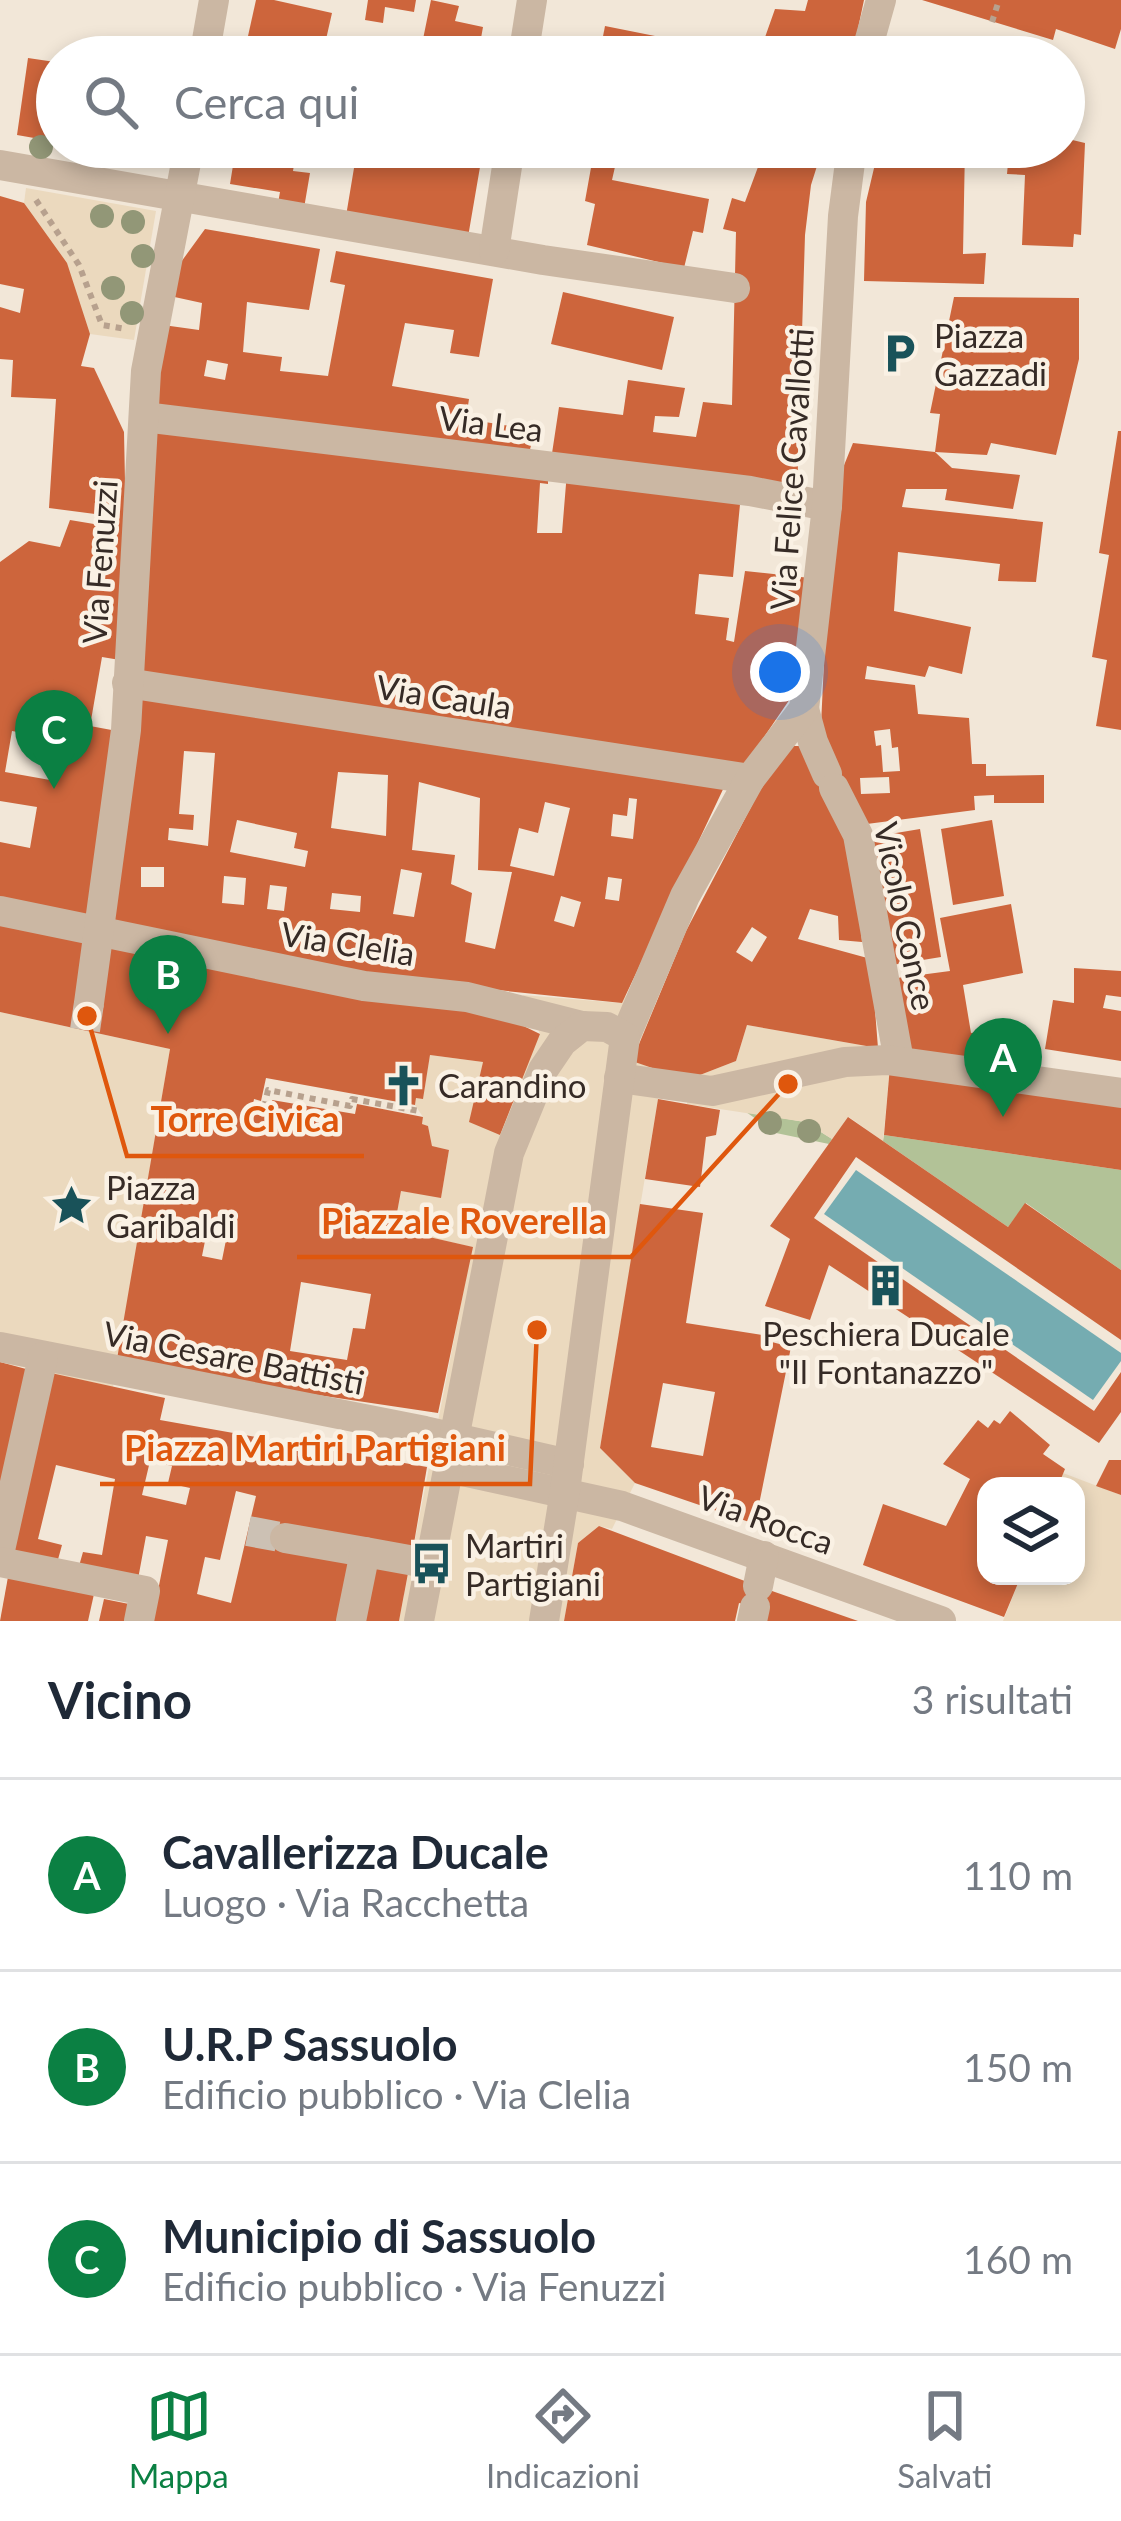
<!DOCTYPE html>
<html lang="it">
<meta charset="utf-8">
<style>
:root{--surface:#fff;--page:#f6f6f7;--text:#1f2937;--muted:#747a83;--line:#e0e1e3;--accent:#0b8043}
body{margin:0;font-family:Lato,sans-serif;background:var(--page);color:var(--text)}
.controls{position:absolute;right:36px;bottom:36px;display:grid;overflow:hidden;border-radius:24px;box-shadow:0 6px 18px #0003}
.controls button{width:108px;height:108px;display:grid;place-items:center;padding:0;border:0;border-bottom:3px solid var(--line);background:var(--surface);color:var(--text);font:60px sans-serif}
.you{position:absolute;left:780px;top:672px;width:42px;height:42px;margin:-30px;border:9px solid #fff;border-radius:50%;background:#1a73e8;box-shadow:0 0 0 18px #1a73e833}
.badge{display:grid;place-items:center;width:78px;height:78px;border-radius:50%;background:var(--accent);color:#fff;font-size:39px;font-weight:700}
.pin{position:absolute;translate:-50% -99px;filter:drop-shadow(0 3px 6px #0008)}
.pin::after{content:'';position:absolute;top:63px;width:42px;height:36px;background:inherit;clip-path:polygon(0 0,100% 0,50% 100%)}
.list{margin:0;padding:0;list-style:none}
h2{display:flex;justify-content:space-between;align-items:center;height:156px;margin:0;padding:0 48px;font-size:51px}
h2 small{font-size:39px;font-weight:400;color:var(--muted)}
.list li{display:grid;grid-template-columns:78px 1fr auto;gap:36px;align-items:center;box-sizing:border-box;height:192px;padding:0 48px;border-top:3px solid var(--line)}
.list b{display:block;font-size:45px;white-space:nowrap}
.list p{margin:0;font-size:39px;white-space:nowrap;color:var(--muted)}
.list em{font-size:39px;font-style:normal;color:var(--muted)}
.icon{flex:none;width:66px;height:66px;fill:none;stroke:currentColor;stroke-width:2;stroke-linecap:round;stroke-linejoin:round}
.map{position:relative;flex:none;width:1121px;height:1621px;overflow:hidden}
.search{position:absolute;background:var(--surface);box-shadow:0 6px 18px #0003;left:36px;right:36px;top:36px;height:132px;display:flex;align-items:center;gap:30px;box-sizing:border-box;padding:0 42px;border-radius:66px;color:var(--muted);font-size:45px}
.sheet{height:732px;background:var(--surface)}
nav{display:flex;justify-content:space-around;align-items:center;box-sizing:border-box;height:168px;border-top:3px solid var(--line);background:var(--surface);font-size:33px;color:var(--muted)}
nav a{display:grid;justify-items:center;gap:6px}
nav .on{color:var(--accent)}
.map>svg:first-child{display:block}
.green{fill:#b2c297}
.plaza{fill:#ebd9be}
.water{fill:#75acb1}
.building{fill:#cd653c;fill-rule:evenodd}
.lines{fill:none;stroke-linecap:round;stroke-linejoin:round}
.minor-tunnel{stroke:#ccc1b4;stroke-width:30;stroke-dasharray:30 15;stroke-linecap:butt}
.path{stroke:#b7a18e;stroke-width:6;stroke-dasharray:6 6;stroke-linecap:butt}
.minor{stroke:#cbb7a3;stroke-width:30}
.tree{fill:#929777}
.labels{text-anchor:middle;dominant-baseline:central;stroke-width:9;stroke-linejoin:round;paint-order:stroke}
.poi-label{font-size:33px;fill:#362b26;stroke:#faf1e4;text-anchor:start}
.street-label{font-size:33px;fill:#362b26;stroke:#faf1e4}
.leader{fill:none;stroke:#df570d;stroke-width:4.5}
.callout-dot{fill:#df570d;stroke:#faf1e4;stroke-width:4.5}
.callout-label{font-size:36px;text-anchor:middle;font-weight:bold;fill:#df570d;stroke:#faf1e4;stroke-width:9;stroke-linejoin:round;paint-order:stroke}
</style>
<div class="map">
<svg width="1121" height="1621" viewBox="0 0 1121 1621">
<rect width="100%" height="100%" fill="#f2e7d8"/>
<g class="green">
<path d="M746 1112 805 1122 832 1139 829 1144 776 1133Z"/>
<path d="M884 1135 1121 1170V1270L1026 1203 1008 1227 883 1141Z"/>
</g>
<g class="plaza">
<path d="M26 188 156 211 134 340 90 334 24 203Z"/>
<path d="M523 995 621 1003 625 996 655 1005 632 1060 655 1069 658 1099 600 1448 635 1483 612 1529 599 1526 578 1543 564 1621H399L472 1247 394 1229 401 1191 441 1197 449 1150 432 1146 428 1126 422 1124 423 1117 415 1105 416 1098H423L430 1055 483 1062 470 1122 540 1034Z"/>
<path d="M0 1012 170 1049 113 1387 0 1362Z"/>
<path d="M747 1025 878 1048 890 1066 883 1141 849 1117 832 1139 805 1122 687 1104V1080L736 1061Z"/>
<path d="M1063 1473 1121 1495V1621H1003L1021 1576H1076V1486H1058Z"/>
</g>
<path class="water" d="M856 1170 1121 1353V1361L1093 1400 824 1214Z"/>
<g class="building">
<path d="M256 0H274L332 13 322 57 244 54Z"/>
<path d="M368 0H416L414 12 385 7 383 23 365 20Z"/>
<path d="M431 0 459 6 455 21 483 27 478 55 422 44Z"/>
<path d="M808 0H864L852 57H758L775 9 805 11Z"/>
<path d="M922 0H1121V29L1115 49 1056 29 1053 40Z"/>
<path d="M605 26 665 38 661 57H599Z"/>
<path d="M28 58 55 62 52 86 57 87V142L17 135Z"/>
<path d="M1064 138 1085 143 1081 235 1074 234 1073 247 1022 245 1025 175 1007 174 1008 163 985 162V147H1064Z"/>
<path d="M236 147H363L480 167 468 237 346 216 354 168 295 159 293 171 310 173 303 214 277 209 280 192 230 184Z"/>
<path d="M584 147H644L641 163 617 158 612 180 709 199 703 233 693 231 684 268 587 245 595 204 585 201 594 151Z"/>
<path d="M737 147H823L811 185 805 235 797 496 551 460 559 407 623 415 628 380 685 388 679 417 655 416 653 432 696 437 703 402 732 405 736 232 723 229 732 198 745 202 758 167 732 159Z"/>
<path d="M879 147H965L963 254 986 253 984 284 864 281 866 202Z"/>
<path d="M0 196 24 203 67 263 90 334 81 366 94 368 124 432 126 531 120 660 102 657 90 726 117 731 92 927 0 902V842L30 848 37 807 0 801V562L29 541 60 547 70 520 94 524 95 514 49 508 56 399 11 397 13 360 0 359V307L20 313 24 289 0 284ZM12 731 57 739 50 780 5 772Z"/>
<path d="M205 229 320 249 309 310 247 302 243 352 282 357 280 371 328 376 345 285 330 282 336 251 493 279 479 357 450 353 454 330 405 323 392 386 469 399 466 419 535 430 527 461 149 411 163 325 199 330 202 303 170 296 168 280ZM207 360 228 364 225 380 204 376Z"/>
<path d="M563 292 674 317 662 370 551 344Z"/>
<path d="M954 297 1079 298V359L1056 455 991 443 987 455 935 452 940 414 930 413Z"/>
<path d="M154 422 548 470V484L540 483 537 533H562L567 472 741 494 733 577 699 574 695 614 729 618 726 640 734 642 745 571 810 578 794 693 741 771 137 678Z"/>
<path d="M1118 431H1121V730L1096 726 1107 660 1092 657 1109 555 1099 553Z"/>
<path d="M853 443 935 452 952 468 1020 475 1013 509 945 500 947 489H906L902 507 1043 522 1036 582 998 581 1000 564 898 552 894 611 971 627 962 674 929 666 925 677 867 666 865 679 915 685 918 714 969 718 972 764H986V776L1044 775V803H994V795L974 796 975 810 859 825 852 835 862 942 839 940 838 916 810 909 798 939 871 959 878 1048 747 1025 736 1061 687 1080 632 1061 686 931 783 746H820L832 495ZM890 729 892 748 898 747 900 771 883 772 881 745 876 746 874 731ZM889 777 890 793 861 794 860 778ZM752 927 767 937 752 962 736 952Z"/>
<path d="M141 691 726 783 622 1003 382 978 110 931ZM184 751 215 753 208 846 168 840 169 828 193 830 194 815 179 814ZM338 772 388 775 386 836 331 828ZM419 782 480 798 478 870 512 872 495 949 465 942 472 893 451 884 455 855 412 850ZM629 798 637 799 633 839 611 836 613 814 627 816ZM545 802 570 808 554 876 510 866 519 828 538 833ZM237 820 297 833 294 848 308 851 305 867 230 852ZM141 867H164V887H141ZM401 869 422 873 414 917 393 914ZM224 876 246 878 244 905 222 903ZM608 877 622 879 619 901 605 899ZM270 885 287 887 284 911 267 909ZM332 893 361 896 360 912 330 909ZM561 896 581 902 574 927 554 921Z"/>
<path d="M992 820 1004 896 953 905 941 829Z"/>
<path d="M920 829 941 957 892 965 872 837Z"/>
<path d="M1011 904 1023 973 963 985 971 1033 993 1030 998 1068 911 1056 897 978 950 971 940 918Z"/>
<path d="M0 918 110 947 499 1014 540 1034 500 1135 469 1122 483 1062 430 1055 423 1099 416 1098 415 1105 266 1078 261 1101 254 1099 252 1111 270 1115 272 1100 355 1114 357 1104 423 1117 422 1124 428 1126 432 1146 449 1150 441 1198 401 1191 394 1229 473 1247 438 1413 116 1365 170 1049 0 1012ZM206 1236 226 1240 222 1260 202 1256ZM301 1282 371 1294 365 1329 353 1328 347 1360 290 1351Z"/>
<path d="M1074 968 1121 971V997L1106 995 1103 1008 1121 1011V1061L1045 1049 1053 1000 1074 1003Z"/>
<path d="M890 1066 1121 1098V1170L884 1135Z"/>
<path d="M658 1099 720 1110 716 1135 706 1137 700 1187 645 1179Z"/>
<path d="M848 1117 1008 1227 1025 1203 1121 1270V1340L856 1157 814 1218 1094 1411 1121 1372V1412L1099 1443 829 1265 810 1320 765 1306 790 1239 770 1226Z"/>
<path d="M640 1204 703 1213 686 1323 769 1336 768 1341 791 1347 755 1524 635 1483 600 1448ZM663 1383 715 1392 703 1456 651 1447Z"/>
<path d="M0 1362 26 1369 0 1487Z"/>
<path d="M51 1373 165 1398 160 1420 427 1467 413 1549 351 1560 340 1621H152L168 1540 146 1536 138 1579 79 1566 83 1552 102 1555 115 1479 56 1465 38 1539 62 1545 57 1563 11 1550ZM150 1461 172 1466 168 1483 190 1488 186 1505 142 1495ZM236 1491 256 1496 231 1603 197 1594 205 1557 220 1560Z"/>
<path d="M1010 1411 1050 1445 1043 1454 1065 1469 1058 1486H986V1576H1021L1004 1617 863 1565 883 1504 946 1526 970 1479 943 1464 978 1420 988 1428 994 1420 1000 1424Z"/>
<path d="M1109 1460H1121V1495L1096 1486Z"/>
<path d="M599 1526 758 1586 858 1621H760L763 1609 739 1603 735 1621H564L578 1543Z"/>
<path d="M372 1561 409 1568 399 1621H360Z"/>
<path d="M8 1577 94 1594 88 1621H0Z"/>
<path d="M104 1599 129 1604 126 1621H99Z"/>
</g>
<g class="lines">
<g class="minor-tunnel">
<path d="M85 1030 89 1003"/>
<path d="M248 1531 285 1538"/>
</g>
<g class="path">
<path d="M992 22 999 0"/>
<path d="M36 200 79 265 102 325 126 329"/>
<path d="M253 1106 264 1108 268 1090 350 1106 352 1099 419 1111"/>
</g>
<g class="minor">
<path d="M204 57 214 0"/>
<path d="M523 57 532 0"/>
<path d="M865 57 881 0"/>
<path d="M0 165 543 260 735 288"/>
<path d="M494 251 510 147"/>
<path d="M144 417 750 491 827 506"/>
<path d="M127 683 750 779"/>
<path d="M804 709 813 742 827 774"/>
<path d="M834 788 858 835 899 1061"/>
<path d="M0 911 364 986 467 997 582 1026"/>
<path d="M89 1003 126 730 146 371 189 147"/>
<path d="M625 1037 685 896 750 779 804 709 827 506 843 216 852 147"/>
<path d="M619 1078 712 1091 845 1062 887 1060 1121 1093"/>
<path d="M0 1347 425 1431 569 1464"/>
<path d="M449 1468 622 1506 941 1621"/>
<path d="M285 1538 365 1552"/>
<path d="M0 1550 43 1357"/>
<path d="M0 1562 145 1591 139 1621"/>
<path d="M758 1586 764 1556"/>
<path d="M351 1621 365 1552 431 1564"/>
<path d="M419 1621 509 1153 543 1070 562 1042 582 1026 607 1027 625 1037 565 1491 544 1621"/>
<path d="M752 1621 755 1607"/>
</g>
</g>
<g class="tree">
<circle cx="41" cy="147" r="12"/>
<circle cx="102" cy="216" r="12"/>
<circle cx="133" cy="222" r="12"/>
<circle cx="143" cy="256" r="12"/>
<circle cx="113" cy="288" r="12"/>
<circle cx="132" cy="313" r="12"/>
<circle cx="770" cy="1123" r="12"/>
<circle cx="809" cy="1131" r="12"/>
</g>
<defs>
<symbol id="parking-bare" viewBox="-9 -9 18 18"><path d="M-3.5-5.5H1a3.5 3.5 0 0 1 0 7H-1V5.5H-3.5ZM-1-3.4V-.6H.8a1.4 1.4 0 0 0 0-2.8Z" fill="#195259" stroke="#faf1e4" stroke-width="2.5" paint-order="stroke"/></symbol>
<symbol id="church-bare" viewBox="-9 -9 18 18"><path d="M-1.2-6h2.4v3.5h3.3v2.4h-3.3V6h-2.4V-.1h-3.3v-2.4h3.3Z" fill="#195259" stroke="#faf1e4" stroke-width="2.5" paint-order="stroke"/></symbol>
<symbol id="sight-bare" viewBox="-9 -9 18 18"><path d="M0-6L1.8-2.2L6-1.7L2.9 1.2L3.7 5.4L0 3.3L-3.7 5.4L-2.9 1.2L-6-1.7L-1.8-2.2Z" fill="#195259" stroke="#faf1e4" stroke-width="2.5" paint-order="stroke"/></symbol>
<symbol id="building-bare" viewBox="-9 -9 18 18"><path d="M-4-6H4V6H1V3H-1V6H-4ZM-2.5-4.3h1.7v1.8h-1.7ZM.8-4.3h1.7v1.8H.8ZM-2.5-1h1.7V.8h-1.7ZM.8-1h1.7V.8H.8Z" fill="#195259" stroke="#faf1e4" stroke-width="2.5" paint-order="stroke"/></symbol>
<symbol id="bus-bare" viewBox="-9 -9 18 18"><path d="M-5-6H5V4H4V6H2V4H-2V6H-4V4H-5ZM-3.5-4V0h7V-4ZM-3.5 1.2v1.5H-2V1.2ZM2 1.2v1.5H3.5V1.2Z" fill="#195259" stroke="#faf1e4" stroke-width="2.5" paint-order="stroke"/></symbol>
</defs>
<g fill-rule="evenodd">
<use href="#parking-bare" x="870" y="324" width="59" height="59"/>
<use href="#church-bare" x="374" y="1056" width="59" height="59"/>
<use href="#sight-bare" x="42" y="1176" width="59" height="59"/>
<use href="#building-bare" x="856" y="1256" width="59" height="59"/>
<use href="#bus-bare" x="402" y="1534" width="59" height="59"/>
</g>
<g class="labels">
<g class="poi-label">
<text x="934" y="335">Piazza<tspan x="934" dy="38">Gazzadi</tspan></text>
<text x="438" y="1085">Carandino</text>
<text x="106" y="1187">Piazza<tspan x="106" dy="38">Garibaldi</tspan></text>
<text x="886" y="1333" text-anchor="middle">Peschiera Ducale<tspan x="886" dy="38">"Il Fontanazzo"</tspan></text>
<text x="465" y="1545">Martiri<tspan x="465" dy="38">Partigiani</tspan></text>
</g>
<g class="street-label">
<text transform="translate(491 423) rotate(7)">Via Lea</text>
<text transform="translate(791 469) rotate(-86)">Via Felice Cavallotti</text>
<text transform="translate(99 562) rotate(-86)">Via Fenuzzi</text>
<text transform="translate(444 696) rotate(9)">Via Caula</text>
<text transform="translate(906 916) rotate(78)">Vicolo Conce</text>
<text transform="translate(348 943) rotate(9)">Via Clelia</text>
<text transform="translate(234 1357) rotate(11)">Via Cesare Battisti</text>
<text transform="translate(766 1519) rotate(20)">Via Rocca</text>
</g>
</g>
<path class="leader" d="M87 1016L127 1156H364M788 1084L631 1257H297M537 1330L530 1484H100"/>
<g class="callout-dot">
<circle cx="87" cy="1016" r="12"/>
<circle cx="788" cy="1084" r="12"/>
<circle cx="537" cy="1330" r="12"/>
</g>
<g class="callout-label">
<text x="245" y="1132">Torre Civica</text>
<text x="464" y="1234">Piazzale Roverella</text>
<text x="315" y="1461">Piazza Martiri Partigiani</text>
</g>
</svg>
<div class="controls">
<button><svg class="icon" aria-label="layers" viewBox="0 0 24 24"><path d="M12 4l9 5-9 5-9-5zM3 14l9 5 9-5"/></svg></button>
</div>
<div class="you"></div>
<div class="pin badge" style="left:1003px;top:1117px">A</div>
<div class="pin badge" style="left:168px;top:1034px">B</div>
<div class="pin badge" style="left:54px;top:789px">C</div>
<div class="search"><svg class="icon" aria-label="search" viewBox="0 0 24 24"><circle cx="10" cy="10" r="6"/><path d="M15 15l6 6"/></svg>Cerca qui</div>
</div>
<section class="sheet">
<h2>Vicino<small>3 risultati</small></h2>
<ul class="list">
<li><span class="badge">A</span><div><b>Cavallerizza Ducale</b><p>Luogo · Via Racchetta</p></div><em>110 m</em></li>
<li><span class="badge">B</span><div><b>U.R.P Sassuolo</b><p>Edificio pubblico · Via Clelia</p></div><em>150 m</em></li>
<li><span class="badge">C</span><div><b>Municipio di Sassuolo</b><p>Edificio pubblico · Via Fenuzzi</p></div><em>160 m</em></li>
</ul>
</section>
<nav>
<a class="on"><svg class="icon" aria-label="map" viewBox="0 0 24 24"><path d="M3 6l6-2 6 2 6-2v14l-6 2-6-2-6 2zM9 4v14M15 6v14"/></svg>Mappa</a>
<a><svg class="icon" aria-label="directions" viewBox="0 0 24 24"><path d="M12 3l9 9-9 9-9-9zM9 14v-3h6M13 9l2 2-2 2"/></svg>Indicazioni</a>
<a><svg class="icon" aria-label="saved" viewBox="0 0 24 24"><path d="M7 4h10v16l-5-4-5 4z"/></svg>Salvati</a>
</nav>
